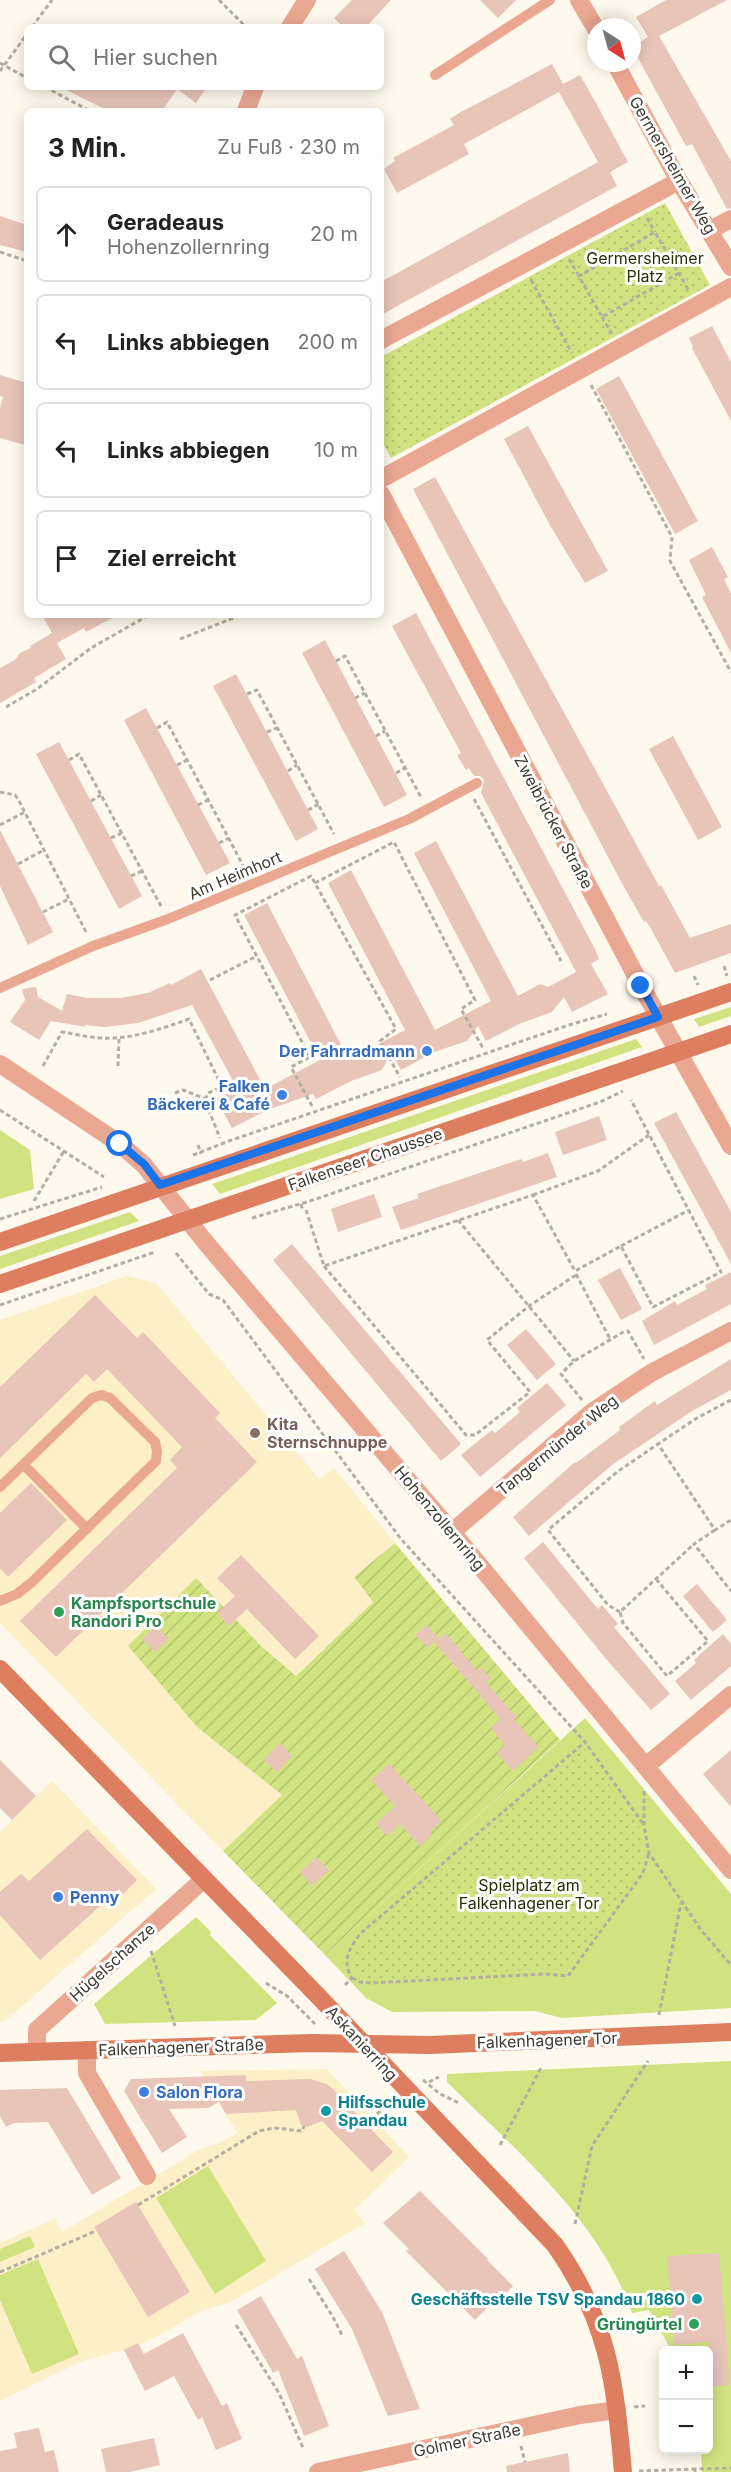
<!DOCTYPE html>
<html lang="de">
<meta charset="utf-8">
<style>
:root{--surface:#fff;--page:#f6f6f6;--text:#222;--muted:#767676;--line:#e0e0e0}
body{margin:0;font-family:Inter,sans-serif;background:var(--page);color:var(--text)}
.controls{position:absolute;right:18px;bottom:18px;display:grid;overflow:hidden;border-radius:9px;box-shadow:0 3px 15px #0003}
.controls button{width:54px;height:54px;display:grid;place-items:center;padding:0;border:0;border-bottom:2px solid var(--line);background:var(--surface);color:var(--text);font:30px sans-serif}
.compass{position:absolute;left:587px;top:18px;width:54px;height:54px;border-radius:50%;background:var(--surface);box-shadow:0 3px 15px #0003;rotate:144deg}
.stop{position:absolute;width:18px;height:18px;margin:-14px;border:4px solid #1a73e8;border-radius:50%;background:#fff}
.stop.end{background:#1a73e8;border-color:#fff;box-shadow:0 2px 6px #0008}
.list{margin:0;padding:0;list-style:none}
h2{display:flex;justify-content:space-between;align-items:center;height:78px;margin:0;padding:0 24px;font-size:26px}
h2 small{font-size:20px;font-weight:400;color:var(--muted)}
.list li{display:grid;grid-template-columns:39px 1fr auto;gap:18px;align-items:center;box-sizing:border-box;height:96px;margin:0 12px 12px;padding:0 12px;border:2px solid var(--line);border-radius:9px}
.list b{display:block;font-size:22px;white-space:nowrap}
.list p{margin:0;font-size:20px;white-space:nowrap;color:var(--muted)}
.list em{font-size:20px;font-style:normal;color:var(--muted)}
.icon{flex:none;width:33px;height:33px;fill:none;stroke:currentColor;stroke-width:2;stroke-linecap:round;stroke-linejoin:round}
.map{position:relative;flex:none;width:731px;height:2472px;overflow:hidden}
.search{position:absolute;background:var(--surface);box-shadow:0 3px 15px #0003;left:24px;top:24px;width:360px;height:66px;display:flex;align-items:center;gap:15px;box-sizing:border-box;padding:0 21px;border-radius:9px;color:var(--muted);font-size:22px}
.panel{position:absolute;background:var(--surface);box-shadow:0 3px 15px #0003;left:24px;top:108px;width:360px;height:510px;border-radius:9px}
.map>svg:first-child{display:block}
.built{fill:#fdefc7}
.grass{fill:#d1e380}
.park{fill:url(#park-dots)}
.garden{fill:url(#garden-furrows)}
.building{fill:#e8c4b9}
.lines{fill:none;stroke-linecap:round;stroke-linejoin:round}
.path{stroke:#b3aea2;stroke-width:3;stroke-dasharray:4.5 3;stroke-linecap:butt}
.lane{stroke:#eaa893;stroke-width:10}
.street{stroke:#eaa893;stroke-width:18}
.secondary{stroke:#de7e60;stroke-width:18}
.route{stroke:#1a73e8;stroke-width:8}
.shop-dot{fill:#3f7fe0;stroke:#fff;stroke-width:2}
.education-dot{fill:#8d6e63;stroke:#fff;stroke-width:2}
.leisure-dot{fill:#2e9e5b;stroke:#fff;stroke-width:2}
.culture-dot{fill:#0f9aa8;stroke:#fff;stroke-width:2}
.labels{text-anchor:middle;dominant-baseline:central;stroke-width:6;stroke-linejoin:round;paint-order:stroke}
.street-label{font-size:16px;fill:#403b2f;stroke:#fff}
.park-label{font-size:16px;fill:#2a3005;stroke:#fff}
.shop-label{font-size:16px;font-weight:bold;fill:#366cbe;stroke:#fff;text-anchor:end}
.education-label{font-size:16px;font-weight:bold;fill:#785e54;stroke:#fff;text-anchor:start}
.leisure-label{font-size:16px;font-weight:bold;fill:#27864d;stroke:#fff;text-anchor:start}
.culture-label{font-size:16px;font-weight:bold;fill:#0d838f;stroke:#fff;text-anchor:start}
</style>
<div class="map">
<svg width="731" height="2472" viewBox="0 0 731 2472">
<defs>
<pattern id="park-dots" width="8" height="8" patternUnits="userSpaceOnUse" patternTransform="scale(1.5)"><rect width="8" height="8" fill="#d1e380"/><path d="M2 2h.1M6 6h.1" fill="none" stroke="#b4c46f" stroke-width="1.8" stroke-linecap="round"/></pattern>
<pattern id="garden-furrows" width="10" height="10" patternUnits="userSpaceOnUse" patternTransform="scale(1.5)"><rect width="10" height="10" fill="#d1e380"/><path d="M-1 1l2-2M0 10L10 0M9 11l2-2" fill="none" stroke="#b4c46f"/></pattern>
</defs>
<rect width="100%" height="100%" fill="#fef9ec"/>
<g class="built">
<path d="M127 1276 156 1283 319 1479 334 1468 395 1543 354 1577 373 1602 295 1676 260 1645 197 1727 283 1795 223 1851 0 1623V1320Z"/>
<path d="M52 1781 156 1889 5 2021 0 2022V1832Z"/>
<path d="M327 2069 409 2157 354 2210 365 2223 231 2302 203 2310 154 2338 124 2350 82 2361 0 2401V2243L55 2219 62 2232 199 2150 221 2142 237 2133 200 2071Z"/>
</g>
<g class="grass">
<path d="M731 1007V1016L699 1027 694 1019Z"/>
<path d="M636 1039 642 1047 220 1194 212 1184Z"/>
<path d="M0 1130 30 1150 34 1189 0 1199Z"/>
<path d="M130 1212 139 1221 0 1269V1256Z"/>
<path d="M585 1718 731 1894V2008L562 2018 535 2011 392 2012 366 1998 325 1955Z"/>
<path d="M196 1917 211 1932 210 1935 277 2003 256 2020 105 2024 94 2004Z"/>
<path d="M731 2061V2472H702L701 2450H708V2350H671L649 2310 632 2313C598 2217 516 2151 447 2082V2074Z"/>
<path d="M208 2166 266 2261 215 2294 156 2198Z"/>
<path d="M30 2236 35 2247 0 2262V2249Z"/>
<path d="M38 2259 79 2354 32 2374 0 2300V2275Z"/>
</g>
<g class="park">
<path d="M665 203 710 285 391 458 381 440V357Z"/>
<path d="M584 1748 639 1827 645 1852 638 1874 567 1970C516 1968 464 1976 413 1978 393 1979 372 1983 353 1973 348 1957 354 1948 364 1935Z"/>
</g>
<path class="garden" d="M395 1543 560 1740 325 1955 223 1851 282 1795 197 1727 128 1646 196 1578 260 1645 296 1676 373 1602 354 1577Z"/>
<g class="building">
<path d="M352 0H391L366 27H343L334 18Z"/>
<path d="M480 0H516L498 18Z"/>
<path d="M666 0H727L659 36 731 161V208L727 209 692 144 686 146 632 47 648 37 636 17Z"/>
<path d="M552 64 563 84 580 75 597 105 628 162 610 172 617 186 381 315V282L598 162 559 92 464 144 469 154 397 193 384 169 395 161 393 158 454 125 450 119 459 113Z"/>
<path d="M61 87H207L196 103 177 89 162 111H108Z"/>
<path d="M0 216 27 225V252L0 245Z"/>
<path d="M712 326 731 362V421L692 348 693 347 689 338Z"/>
<path d="M0 375 27 383V436L25 445 0 438V408L3 397 0 396Z"/>
<path d="M619 376 698 521 675 534 596 389Z"/>
<path d="M528 426 608 571 585 583 551 527 504 439Z"/>
<path d="M435 477 659 886 661 885 690 938 731 924V953L675 973 650 927 646 921 644 922 625 889 413 489Z"/>
<path d="M712 547 728 577 724 579 731 593V653L702 597 706 595 689 560Z"/>
<path d="M416 613 595 949 599 959 591 964 608 994 572 1012 564 997 552 1012 519 1024 486 1041 478 1026 467 1041 434 1052 401 1070 391 1052 382 1070 351 1081 316 1099 313 1094 267 1110 232 1128 216 1099 237 1088 192 1005 138 1023 105 1027 84 1025 86 1027 51 1021 39 1040 10 1022 25 1000 22 989 36 987 38 997 62 1011 67 994 87 998H121L148 993 170 983 171 985 201 969 265 1089 320 1060 244 915 267 903 349 1060 405 1030 328 883 351 870 435 1030 491 1001 414 853 436 841 518 996 540 984 548 987 576 972 481 793 484 780 480 776H474L469 768 466 770 457 755 461 753 392 626Z"/>
<path d="M42 615H118L86 632 84 628 57 643 66 659 34 678 36 682 0 703V668L15 660 20 653 31 648 30 646 52 633Z"/>
<path d="M325 640 407 795 384 807 302 653Z"/>
<path d="M236 674 318 829 296 841 213 686Z"/>
<path d="M146 708 230 863 206 875 124 720Z"/>
<path d="M673 736 722 827 698 840 649 749Z"/>
<path d="M59 742 142 896 119 909 36 754Z"/>
<path d="M0 830 53 932 28 945 0 886Z"/>
<path d="M676 1112 731 1212V1264L654 1123Z"/>
<path d="M599 1116 607 1140 563 1155 555 1132Z"/>
<path d="M548 1153 557 1177 401 1230 392 1207 419 1198 417 1194 521 1159 523 1162Z"/>
<path d="M374 1194 382 1217 338 1232 331 1209Z"/>
<path d="M292 1244 461 1444 441 1461 273 1260Z"/>
<path d="M620 1268 642 1309 621 1320 598 1280Z"/>
<path d="M731 1272V1304L654 1345 642 1321 675 1301 677 1305 707 1289 705 1285Z"/>
<path d="M95 1295 137 1338 143 1332 220 1413 215 1418 257 1462 56 1657 20 1621 177 1468 170 1460 182 1447 107 1369 94 1382 86 1374 0 1458V1387Z"/>
<path d="M526 1329 556 1364 537 1380 507 1345Z"/>
<path d="M731 1359V1390L692 1411 612 1465 529 1536 513 1517 575 1462 576 1463 620 1430 619 1427 655 1401 657 1405Z"/>
<path d="M547 1383 566 1405 480 1477 461 1455 492 1430 495 1433 520 1412 517 1408Z"/>
<path d="M31 1483 67 1520 8 1577 0 1568V1513Z"/>
<path d="M543 1542 598 1609 602 1605 618 1624 614 1627 670 1694 651 1710 607 1660 524 1558Z"/>
<path d="M241 1555 319 1636 295 1659 247 1609 229 1626 217 1613 235 1596 217 1578Z"/>
<path d="M697 1584 727 1620 713 1632 683 1596Z"/>
<path d="M426 1625 439 1638 428 1648 415 1635Z"/>
<path d="M156 1626 169 1639 155 1652 142 1639Z"/>
<path d="M446 1633 477 1671 482 1668 491 1678 486 1682 517 1718 514 1720 539 1747 513 1771 497 1753 505 1745 491 1728 500 1719 435 1643Z"/>
<path d="M723 1634 731 1644V1666L691 1700 675 1681 696 1663 694 1660Z"/>
<path d="M280 1743 292 1756 277 1772 264 1760Z"/>
<path d="M731 1750V1807L703 1774Z"/>
<path d="M0 1760 36 1796 12 1820 0 1808Z"/>
<path d="M389 1764 442 1821 430 1831 432 1834 420 1846 400 1824 387 1836 376 1824 395 1806 371 1780Z"/>
<path d="M87 1829 137 1880 123 1894 119 1889 40 1960 0 1915V1892L21 1874 29 1881Z"/>
<path d="M316 1857 329 1870 312 1886 300 1872Z"/>
<path d="M246 2075V2081L310 2079 326 2084 332 2088 393 2152 372 2172 322 2121 307 2127 301 2125 296 2110 226 2114 219 2102 208 2108 169 2109 187 2137 162 2153 124 2091 131 2079Z"/>
<path d="M67 2088 121 2178 92 2195 48 2122 14 2123 6 2127 0 2116V2090Z"/>
<path d="M420 2191 488 2259 487 2260 513 2286 494 2307 491 2304 475 2320 406 2251 409 2249 383 2223Z"/>
<path d="M136 2202 190 2292 148 2317 94 2227Z"/>
<path d="M344 2251 382 2312 420 2409 388 2416 352 2329 315 2269Z"/>
<path d="M719 2253 730 2385 713 2386 709 2342 674 2345 667 2256Z"/>
<path d="M261 2296 297 2359 302 2356 329 2426 304 2436 278 2370 273 2373 237 2310Z"/>
<path d="M183 2333 222 2406 227 2403 242 2439 216 2450 202 2417 198 2420 174 2376 145 2391 124 2350 138 2343 144 2354Z"/>
<path d="M39 2428 45 2452 54 2450 59 2472H0V2451L17 2448 14 2433Z"/>
<path d="M154 2438 160 2465 130 2472H106L101 2449Z"/>
<path d="M568 2453 570 2472H507L506 2466Z"/>
</g>
<g class="lines">
<g class="path">
<path d="M219 0 246 27"/>
<path d="M32 27 52 0"/>
<path d="M0 63 27 78"/>
<path d="M0 71 27 34"/>
<path d="M45 87 90 111"/>
<path d="M647 218 655 232"/>
<path d="M0 252 27 261"/>
<path d="M569 259 579 276"/>
<path d="M679 273 602 317 579 276 655 232 689 291"/>
<path d="M531 280 572 353"/>
<path d="M602 317 612 334"/>
<path d="M591 385 672 537 670 561 731 672"/>
<path d="M180 639 241 615"/>
<path d="M336 661 345 656 422 799"/>
<path d="M247 694 257 690 334 834"/>
<path d="M355 698 365 693"/>
<path d="M6 707 37 689 91 648 149 615"/>
<path d="M157 728 167 722 246 871"/>
<path d="M267 732 277 728"/>
<path d="M376 736 385 731"/>
<path d="M69 760 79 754 162 908"/>
<path d="M177 765 187 760"/>
<path d="M288 771 297 765"/>
<path d="M396 773 405 768"/>
<path d="M0 792 15 795 18 799 87 934"/>
<path d="M474 799 561 961"/>
<path d="M91 801 101 795"/>
<path d="M198 805 208 800"/>
<path d="M308 810 319 804"/>
<path d="M0 825 25 812"/>
<path d="M111 838 122 833"/>
<path d="M219 843 229 838"/>
<path d="M18 864 44 850"/>
<path d="M131 876 142 871"/>
<path d="M315 883 394 842 475 1000 461 1009 483 1048"/>
<path d="M43 912 69 899"/>
<path d="M724 966 727 976"/>
<path d="M694 976 698 985"/>
<path d="M210 980 257 956"/>
<path d="M43 1066 62 1032C75 1034 87 1037 100 1038 130 1040 161 1029 189 1019L222 1087 208 1093 205 1101 220 1138"/>
<path d="M118 1066 119 1037"/>
<path d="M175 1093 183 1090 206 1099"/>
<path d="M312 1106 291 1067 310 1057 235 915 311 876 396 1029 380 1041 400 1077"/>
<path d="M0 1110 104 1177"/>
<path d="M198 1145 201 1154"/>
<path d="M193 1155 229 1141 569 1025 607 1014"/>
<path d="M533 1195 598 1171 649 1135"/>
<path d="M34 1201 64 1151"/>
<path d="M301 1204 303 1211"/>
<path d="M306 1210 324 1266 533 1195 575 1271 621 1246 653 1307 721 1272 631 1100"/>
<path d="M252 1218 310 1201 600 1102 623 1091"/>
<path d="M0 1219 102 1187"/>
<path d="M458 1220 574 1361"/>
<path d="M621 1246 689 1210"/>
<path d="M176 1253 209 1294 223 1300 401 1539 585 1742 644 1825"/>
<path d="M324 1266 466 1435H475L530 1392 487 1340 529 1306 576 1275"/>
<path d="M576 1274 610 1339"/>
<path d="M0 1305 155 1252"/>
<path d="M582 1400 561 1374 574 1361 625 1331H628L644 1359"/>
<path d="M731 1400 697 1418 658 1444 715 1530 731 1520"/>
<path d="M715 1530 694 1544 731 1591"/>
<path d="M656 1579 708 1641 667 1676 623 1623 620 1612 694 1544"/>
<path d="M620 1612 608 1605 548 1530 617 1472 658 1444"/>
<path d="M644 1791V1825L649 1853 701 1930 731 1965"/>
<path d="M151 1951 175 2026"/>
<path d="M352 1978 360 1982 371 1983 545 1974 568 1976 643 1873 649 1853"/>
<path d="M266 1983 287 1996 315 2024"/>
<path d="M345 1985 352 1978C341 1961 350 1947 361 1933L585 1742"/>
<path d="M659 2015 681 1903"/>
<path d="M423 2080 440 2094 459 2103"/>
<path d="M429 2082 439 2077"/>
<path d="M377 2114 394 2100"/>
<path d="M500 2145 542 2066"/>
<path d="M138 2205 259 2131 274 2128 302 2131 304 2126"/>
<path d="M575 2224 592 2146 648 2061"/>
<path d="M0 2272 96 2231"/>
<path d="M309 2279 333 2317 343 2337"/>
<path d="M236 2325 279 2393 304 2450"/>
<path d="M634 2407 645 2406"/>
<path d="M521 2446 525 2462"/>
<path d="M639 2471 695 2469"/>
<path d="M695 2472V2469L731 2468"/>
</g>
<g class="lane">
<path d="M435 75 550 0"/>
<path d="M0 988 93 946 168 919 409 819 477 783"/>
<path d="M24 1465 87 1529"/>
<path d="M0 1487 92 1398 101 1395 110 1398 155 1442 157 1451 156 1461 31 1583 17 1594 0 1601"/>
</g>
<g class="street">
<path d="M579 0 596 29"/>
<path d="M290 27 307 0"/>
<path d="M615 63 679 181 731 267"/>
<path d="M246 111 255 87"/>
<path d="M710 230 731 219"/>
<path d="M381 340 679 181"/>
<path d="M381 479 731 287"/>
<path d="M381 494 645 993 731 1146"/>
<path d="M0 1064 120 1144 144 1165 206 1243 452 1532 731 1870"/>
<path d="M452 1532 592 1412 651 1373 731 1331"/>
<path d="M646 1766 731 1695"/>
<path d="M87 2050V2073L147 2176"/>
<path d="M37 2051V2030L204 1879"/>
<path d="M318 2472 580 2415 617 2410"/>
</g>
<g class="secondary">
<path d="M0 1242 731 992"/>
<path d="M0 1284 731 1034"/>
<path d="M0 1669 320 1998 555 2245C609 2322 615 2382 623 2472"/>
<path d="M0 2053 312 2043 430 2045 731 2032"/>
</g>
</g>
<g class="lines">
<path class="route" d="M120 1144 144 1164 160 1185 658 1017 641 986"/>
</g>
<g class="shop-dot">
<circle cx="427" cy="1051" r="6"/>
<circle cx="282" cy="1095" r="6"/>
<circle cx="58" cy="1897" r="6"/>
<circle cx="144" cy="2092" r="6"/>
</g>
<circle class="education-dot" cx="255" cy="1433" r="6"/>
<g class="leisure-dot">
<circle cx="59" cy="1612" r="6"/>
<circle cx="694" cy="2324" r="6"/>
</g>
<g class="culture-dot">
<circle cx="326" cy="2111" r="6"/>
<circle cx="697" cy="2299" r="6"/>
</g>
<g class="labels">
<g class="street-label">
<text transform="translate(673 165) rotate(60)">Germersheimer Weg</text>
<text transform="translate(554 822) rotate(62)">Zweibrücker Straße</text>
<text transform="translate(235 875) rotate(-23)">Am Heimhort</text>
<text transform="translate(365 1159) rotate(-19)">Falkenseer Chaussee</text>
<text transform="translate(557 1445) rotate(-39)">Tangermünder Weg</text>
<text transform="translate(440 1518) rotate(50)">Hohenzollernring</text>
<text transform="translate(112 1962) rotate(-42)">Hügelschanze</text>
<text transform="translate(547 2040) rotate(-2)">Falkenhagener Tor</text>
<text transform="translate(362 2043) rotate(47)">Askanierring</text>
<text transform="translate(181 2047) rotate(-2)">Falkenhagener Straße</text>
<text transform="translate(467 2440) rotate(-12)">Golmer Straße</text>
</g>
<g class="park-label">
<text x="645" y="258">Germersheimer<tspan x="645" dy="18">Platz</tspan></text>
<text x="529" y="1885">Spielplatz am<tspan x="529" dy="18">Falkenhagener Tor</tspan></text>
</g>
<g class="shop-label">
<text x="415" y="1051">Der Fahrradmann</text>
<text x="270" y="1086">Falken<tspan x="270" dy="18">Bäckerei &amp; Café</tspan></text>
<text x="70" y="1897" text-anchor="start">Penny</text>
<text x="156" y="2092" text-anchor="start">Salon Flora</text>
</g>
<g class="education-label">
<text x="267" y="1424">Kita<tspan x="267" dy="18">Sternschnuppe</tspan></text>
</g>
<g class="leisure-label">
<text x="71" y="1603">Kampfsportschule<tspan x="71" dy="18">Randori Pro</tspan></text>
<text x="682" y="2324" text-anchor="end">Grüngürtel</text>
</g>
<g class="culture-label">
<text x="338" y="2102">Hilfsschule<tspan x="338" dy="18">Spandau</tspan></text>
<text x="685" y="2299" text-anchor="end">Geschäftsstelle TSV Spandau 1860</text>
</g>
</g>
</svg>
<div class="controls">
<button>+</button>
<button>−</button>
</div>
<svg class="compass" viewBox="-18 -18 36 36"><path d="M0-13l5 13h-10z" fill="#e53935"/><path d="M0 13l5-13h-10z" fill="#767676"/></svg>
<div class="stop" style="left:120px;top:1144px"></div>
<div class="stop end" style="left:641px;top:986px"></div>
<div class="search"><svg class="icon" aria-label="search" viewBox="0 0 24 24"><circle cx="10" cy="10" r="6"/><path d="M15 15l6 6"/></svg>Hier suchen</div>
<section class="panel">
<h2>3 Min.<small>Zu Fuß · 230 m</small></h2>
<ul class="list">
<li><svg class="icon" aria-label="ahead" viewBox="0 0 24 24"><path d="M12 20V5M6 11l6-6 6 6"/></svg><div><b>Geradeaus</b><p>Hohenzollernring</p></div><em>20 m</em></li>
<li><svg class="icon" aria-label="left" viewBox="0 0 24 24"><path d="M17 20v-9H6M10 6l-5 5 5 5"/></svg><div><b>Links abbiegen</b></div><em>200 m</em></li>
<li><svg class="icon" aria-label="left" viewBox="0 0 24 24"><path d="M17 20v-9H6M10 6l-5 5 5 5"/></svg><div><b>Links abbiegen</b></div><em>10 m</em></li>
<li><svg class="icon" aria-label="arrive" viewBox="0 0 24 24"><path d="M6 21V4h12l-3 4 3 4H6"/></svg><div><b>Ziel erreicht</b></div></li>
</ul>
</section>
</div>
